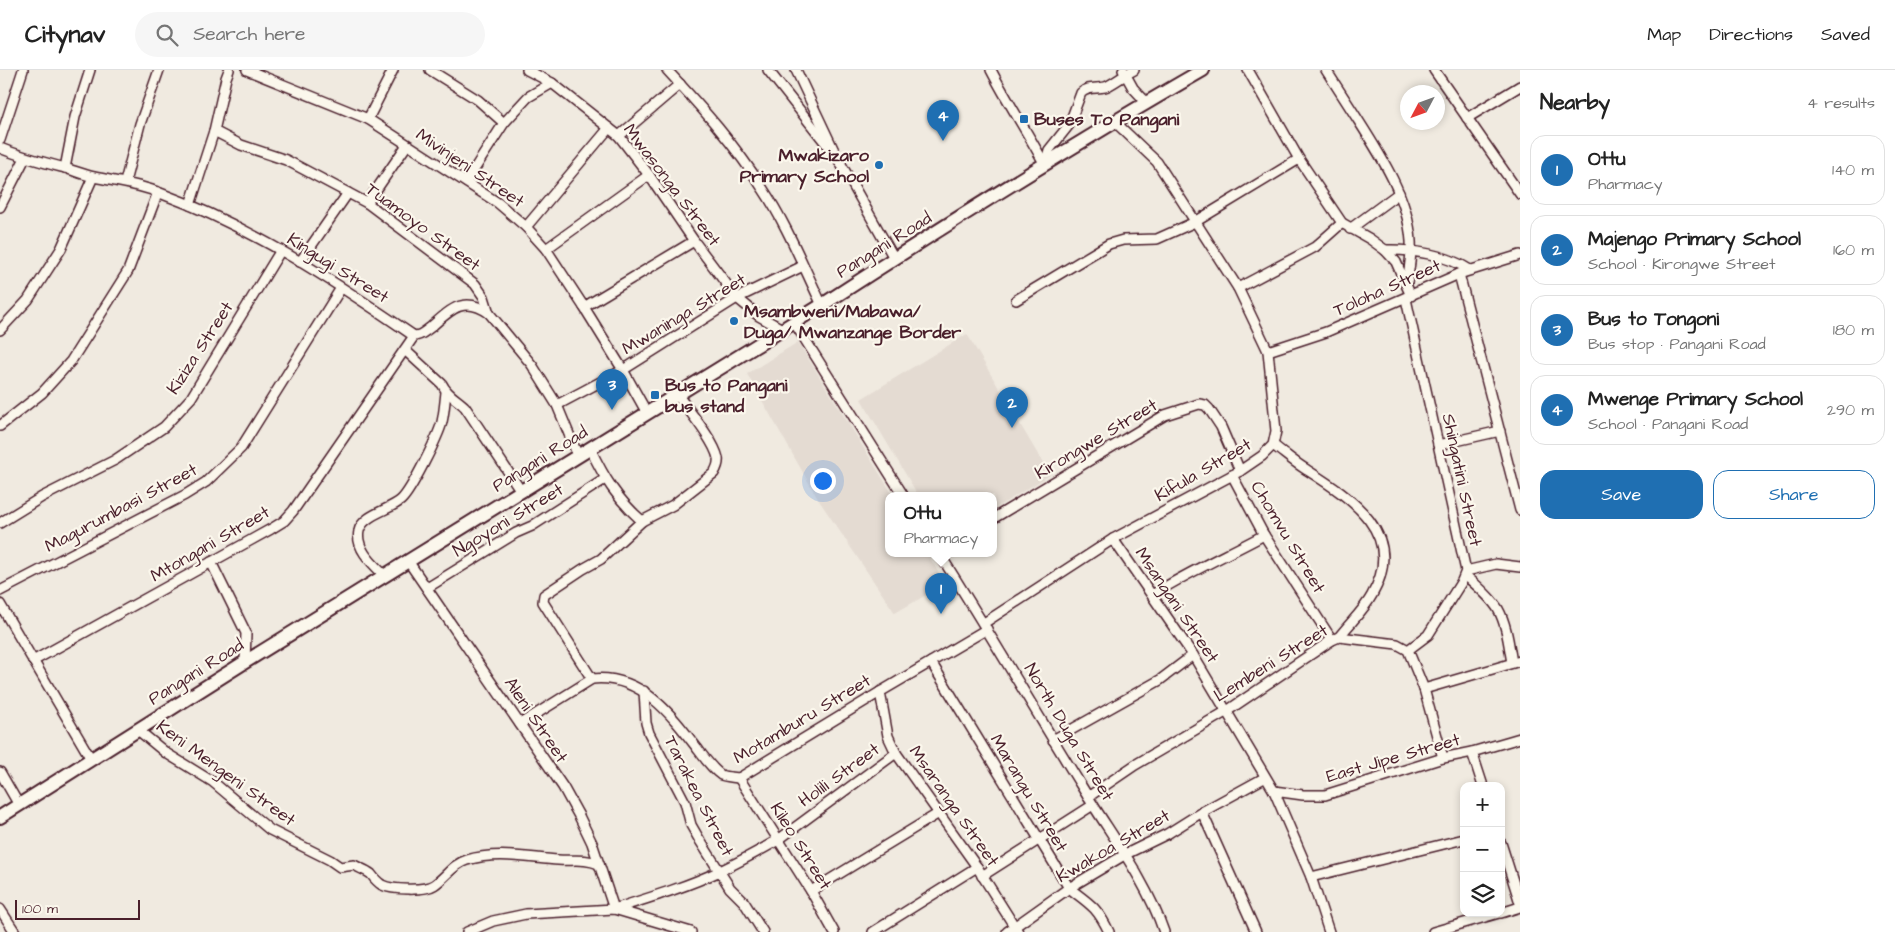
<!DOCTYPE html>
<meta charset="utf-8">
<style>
:root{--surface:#fff;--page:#f6f6f6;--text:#222;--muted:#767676;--line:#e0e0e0;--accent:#1f6fb2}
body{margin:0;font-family:"Architects Daughter",sans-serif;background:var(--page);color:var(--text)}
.controls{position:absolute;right:15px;bottom:15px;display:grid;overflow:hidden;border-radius:10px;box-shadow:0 2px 8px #0003}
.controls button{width:45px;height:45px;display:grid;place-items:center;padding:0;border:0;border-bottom:1px solid var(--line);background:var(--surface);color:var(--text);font:25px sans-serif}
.compass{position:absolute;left:1400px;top:15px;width:45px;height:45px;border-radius:50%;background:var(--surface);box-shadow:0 2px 8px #0003;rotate:229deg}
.scale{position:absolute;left:15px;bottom:12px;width:125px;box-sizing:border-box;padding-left:5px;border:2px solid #4a1f2b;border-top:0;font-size:14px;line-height:18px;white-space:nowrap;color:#4a1f2b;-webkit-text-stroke:4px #fbf7ec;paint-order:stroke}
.you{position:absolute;left:822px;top:410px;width:18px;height:18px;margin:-12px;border:4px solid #fff;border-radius:50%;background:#1a73e8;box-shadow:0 0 0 8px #1a73e833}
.badge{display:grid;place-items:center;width:32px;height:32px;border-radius:50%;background:var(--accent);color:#fff;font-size:16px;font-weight:700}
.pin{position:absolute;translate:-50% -41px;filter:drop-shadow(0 1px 2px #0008)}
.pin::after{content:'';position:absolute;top:26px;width:18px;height:15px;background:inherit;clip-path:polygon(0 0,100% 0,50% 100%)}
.popup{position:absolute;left:885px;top:422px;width:112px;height:65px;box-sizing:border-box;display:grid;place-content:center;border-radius:10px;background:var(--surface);filter:drop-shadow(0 1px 4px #0005);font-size:16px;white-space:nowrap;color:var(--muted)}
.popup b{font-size:19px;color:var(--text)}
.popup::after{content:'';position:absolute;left:50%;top:100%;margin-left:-10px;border:10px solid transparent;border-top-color:var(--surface)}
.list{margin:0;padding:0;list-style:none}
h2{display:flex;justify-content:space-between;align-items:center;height:65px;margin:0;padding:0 20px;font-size:21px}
h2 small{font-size:16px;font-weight:400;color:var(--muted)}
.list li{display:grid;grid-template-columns:32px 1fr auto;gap:15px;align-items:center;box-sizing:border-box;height:70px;margin:0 10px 10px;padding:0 10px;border:1px solid var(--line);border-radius:15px}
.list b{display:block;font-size:19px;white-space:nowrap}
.list p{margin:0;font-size:16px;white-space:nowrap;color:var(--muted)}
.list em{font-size:16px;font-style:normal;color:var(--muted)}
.actions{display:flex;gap:10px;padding:15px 20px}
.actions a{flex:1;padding:11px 0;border:1px solid var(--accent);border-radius:15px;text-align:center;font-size:18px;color:var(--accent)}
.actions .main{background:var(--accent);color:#fff}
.icon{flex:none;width:28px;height:28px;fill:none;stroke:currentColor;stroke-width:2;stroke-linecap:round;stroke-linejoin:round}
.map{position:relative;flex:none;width:1520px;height:862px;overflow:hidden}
header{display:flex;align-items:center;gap:30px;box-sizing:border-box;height:70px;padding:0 25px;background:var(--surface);border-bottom:1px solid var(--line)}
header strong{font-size:24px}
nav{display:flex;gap:28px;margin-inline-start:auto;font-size:18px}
.search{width:350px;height:45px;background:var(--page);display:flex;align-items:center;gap:12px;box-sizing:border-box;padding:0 18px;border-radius:28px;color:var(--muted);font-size:19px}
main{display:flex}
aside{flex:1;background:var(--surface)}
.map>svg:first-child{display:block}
.built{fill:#e4dbd2}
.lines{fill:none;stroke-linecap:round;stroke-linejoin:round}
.minor-casing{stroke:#4a1f2b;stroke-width:12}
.secondary-casing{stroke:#4a1f2b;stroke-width:16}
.minor{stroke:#fbf7ec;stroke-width:9}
.secondary{stroke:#fbf7ec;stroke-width:12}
.poi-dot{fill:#1f6fb2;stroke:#fbf7ec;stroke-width:2}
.labels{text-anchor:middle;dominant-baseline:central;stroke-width:4.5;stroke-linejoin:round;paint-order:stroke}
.poi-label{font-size:18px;font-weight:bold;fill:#4a1f2b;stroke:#fbf7ec;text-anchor:start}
.street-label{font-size:18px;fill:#4a1f2b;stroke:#fbf7ec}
</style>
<header>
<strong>Citynav</strong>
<div class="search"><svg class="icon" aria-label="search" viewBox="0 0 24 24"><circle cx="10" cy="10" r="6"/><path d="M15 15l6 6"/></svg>Search here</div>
<nav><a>Map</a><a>Directions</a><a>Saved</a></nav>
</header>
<main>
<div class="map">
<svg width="1520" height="862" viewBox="0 0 1520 862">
<rect width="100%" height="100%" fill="#f0eae0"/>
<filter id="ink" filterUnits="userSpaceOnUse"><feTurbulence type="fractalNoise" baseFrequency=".02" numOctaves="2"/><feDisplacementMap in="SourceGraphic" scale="10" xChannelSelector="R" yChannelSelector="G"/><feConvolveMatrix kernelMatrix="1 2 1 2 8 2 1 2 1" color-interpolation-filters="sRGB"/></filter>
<g filter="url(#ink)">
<g class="built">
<path d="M967 264 1050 405 994 439V425H918L861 329Z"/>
<path d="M798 272 893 425H888V483H927L945 514 895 543 818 429 747 304Z"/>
</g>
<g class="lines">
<defs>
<g id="minor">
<path d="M247 0 368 49 498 133 526 157 546 179 584 237 623 300 647 343"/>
<path d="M430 0 478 30 504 53"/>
<path d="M527 0 552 13 619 66 649 105 694 171 737 228 759 246 782 259"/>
<path d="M667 0C702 38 736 76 763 119 787 155 803 196 822 235"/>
<path d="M768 0 828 76"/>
<path d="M796 0 837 87 894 188"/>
<path d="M991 0C1008 33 1028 63 1045 95"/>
<path d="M1123 0 1133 18 1147 33"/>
<path d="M1248 0 1299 89 1342 153 1370 169 1385 180 1396 192 1411 226"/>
<path d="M1326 0C1335 14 1344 28 1353 42 1377 80 1408 125 1411 171 1412 185 1409 199 1407 213"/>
<path d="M1434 0 1520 124"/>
<path d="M1467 48 1520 16"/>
<path d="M368 49 393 0"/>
<path d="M214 61 241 75 286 90 367 133 475 214 484 227 489 243"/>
<path d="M619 66 680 14"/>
<path d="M0 70 23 0"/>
<path d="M0 78C22 87 42 92 65 98 75 101 84 105 94 107 117 112 138 114 160 123 252 157 334 211 414 266 421 266 425 261 431 257 450 240 464 225 489 243L532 295 557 335 578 386"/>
<path d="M1045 95 1049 80 1069 55 1081 23C1088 16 1096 19 1105 17 1110 16 1127 3 1134 0"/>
<path d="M65 98 75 47 90 0"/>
<path d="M125 112 140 54 159 0"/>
<path d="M466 112 504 53 528 27 552 13"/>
<path d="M367 133 407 75"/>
<path d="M190 135 214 61 226 8 229 0"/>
<path d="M0 137 25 88"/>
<path d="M526 157 609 58"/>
<path d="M1350 159 1399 123"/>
<path d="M546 179 649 105"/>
<path d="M1385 180C1413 179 1447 185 1470 200"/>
<path d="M300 192 348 123"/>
<path d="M1459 204 1520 440"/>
<path d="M1238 218 1315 177 1342 153"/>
<path d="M1406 229 1466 501 1462 511 1428 565 1408 580"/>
<path d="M1016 230 1109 174 1123 170 1157 169 1195 152 1299 89"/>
<path d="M584 237 694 171"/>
<path d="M794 252 903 425"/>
<path d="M0 260 28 230 61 179 93 107"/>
<path d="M406 281 442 314C447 325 457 329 465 337L521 421"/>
<path d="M1268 281 1326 262 1459 204 1520 185"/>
<path d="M557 335 623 300 737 228 803 196"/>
<path d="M0 356 42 323 71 291 128 201 158 122"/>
<path d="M1273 375C1284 383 1295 393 1307 400 1351 428 1407 464 1372 525 1364 540 1350 553 1339 567"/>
<path d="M1438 375 1500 361"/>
<path d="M590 378C604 408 617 429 642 451"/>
<path d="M1232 405 1264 465 1332 570"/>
<path d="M994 448 1165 345 1199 334 1205 335 1209 339 1221 357 1240 401"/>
<path d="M0 453 42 427 115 390 164 357 191 328 281 180"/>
<path d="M1113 469 1193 585 1274 721 1311 807 1329 862"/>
<path d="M939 483C988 560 1034 639 1082 717 1110 764 1146 809 1164 862"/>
<path d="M408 491 563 717 579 746 592 773 614 839C649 828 686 817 720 801 739 792 759 781 778 770L896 683"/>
<path d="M211 492 246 563 245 592"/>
<path d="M1466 501 1496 494 1520 497"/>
<path d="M1465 505C1476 515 1490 526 1498 539 1507 555 1509 576 1512 593"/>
<path d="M385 506C374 495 355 479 359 461 362 445 390 440 401 430 411 421 438 367 442 352 444 343 445 332 446 322"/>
<path d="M427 518 516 463 532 456 605 409"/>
<path d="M0 521 185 425 206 412 241 378 341 218"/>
<path d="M1152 525C1188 502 1227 485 1264 465"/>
<path d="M0 534 91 689"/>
<path d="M984 553 1113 469 1240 401 1262 386 1273 375 1276 361 1268 281 1238 218 1157 92 1115 52"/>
<path d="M33 591 271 459 284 451 293 441 414 266"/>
<path d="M931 592 1069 818C1090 834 1097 837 1109 862"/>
<path d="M592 609 543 532 544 525 583 499 601 489 642 451 673 435 714 403C717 398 719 394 718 388 714 370 688 340 677 324"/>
<path d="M1424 619 1520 591"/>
<path d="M644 621 646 653 649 663 685 732 691 755 699 769 730 818 744 832 763 862"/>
<path d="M880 622 888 666 896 683 977 797 1018 862"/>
<path d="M520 654 592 609C641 604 671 644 697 678 703 686 712 699 721 705 725 707 734 707 739 708L880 622 987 559"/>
<path d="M138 660 166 683 213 712 270 760 330 790 340 797 354 795C359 798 366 800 371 804 374 808 377 812 382 815 392 820 425 821 434 815 446 807 453 794 467 790 497 781 528 788 558 790 574 791 584 788 599 794"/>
<path d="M1053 670 1160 610 1193 585"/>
<path d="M1472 682 1483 716"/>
<path d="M0 702 19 735"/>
<path d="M739 708 811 821 834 862"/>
<path d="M1274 721 1303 725H1325L1443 688 1472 682 1520 668"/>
<path d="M1088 727 1135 695 1227 641 1332 570 1339 567 1397 574 1408 580 1424 619 1443 688"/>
<path d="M1202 742 1256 862"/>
<path d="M1501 773 1520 833"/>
<path d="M982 806 1093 735"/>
<path d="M1311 807 1464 769"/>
<path d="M811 821 939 743"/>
<path d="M0 839 15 862"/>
<path d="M1501 843 1520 837"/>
<path d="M467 862 493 851 526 844 614 839 691 862"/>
<path d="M873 862 977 797"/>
<path d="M1007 862 1069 818 1126 784 1167 764 1202 742 1264 708"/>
<path d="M1433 862 1499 843"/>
</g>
<path id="secondary" d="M0 747 245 592 822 235C947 154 1074 74 1203 0"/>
</defs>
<use href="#minor" class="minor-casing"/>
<use href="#secondary" class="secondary-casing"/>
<use href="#minor" class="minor"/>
<use href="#secondary" class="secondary"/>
</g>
</g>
<g class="poi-dot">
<rect x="1019" y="44" width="10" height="10" rx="2.5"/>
<circle cx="879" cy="95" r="5"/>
<circle cx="734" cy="251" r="5"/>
<rect x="650" y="320" width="10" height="10" rx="2.5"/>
</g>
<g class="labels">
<g class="poi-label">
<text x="1034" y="49">Buses To Pangani</text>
<text x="869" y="85" text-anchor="end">Mwakizaro<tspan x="869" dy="21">Primary School</tspan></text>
<text x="744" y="241">Msambweni/Mabawa/<tspan x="744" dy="21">Duga/ Mwanzange Border</tspan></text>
<text x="665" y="315">Bus to Pangani<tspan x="665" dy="21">bus stand</tspan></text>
</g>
<g class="street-label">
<text transform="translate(470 98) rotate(34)">Mivinjeni Street</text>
<text transform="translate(672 115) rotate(53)">Mwasonga Street</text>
<text transform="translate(423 157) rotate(36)">Tuamoyo Street</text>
<text transform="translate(884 175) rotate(-32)">Pangani Road</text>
<text transform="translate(338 198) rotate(32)">Kingugi Street</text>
<text transform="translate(1387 218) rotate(-24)">Toloha Street</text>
<text transform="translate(684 244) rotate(-31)">Mwaninga Street</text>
<text transform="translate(200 278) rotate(-57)">Kiziza Street</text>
<text transform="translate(1096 369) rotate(-31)">Kirongwe Street</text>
<text transform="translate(540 389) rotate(-32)">Pangani Road</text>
<text transform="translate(1203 400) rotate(-30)">Kifula Street</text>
<text transform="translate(1462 410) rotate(78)">Shingatini Street</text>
<text transform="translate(121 438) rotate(-28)">Magurumbasi Street</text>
<text transform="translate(508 450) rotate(-31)">Ngoyoni Street</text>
<text transform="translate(1288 467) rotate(59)">Chomvu Street</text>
<text transform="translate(210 474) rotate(-30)">Mtongani Street</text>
<text transform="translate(1177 535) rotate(56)">Msangani Street</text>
<text transform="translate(1271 593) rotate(-32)">Lembeni Street</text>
<text transform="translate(196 602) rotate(-32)">Pangani Road</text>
<text transform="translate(802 649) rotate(-31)">Motamburu Street</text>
<text transform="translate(536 650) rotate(56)">Aleni Street</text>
<text transform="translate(1069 662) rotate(59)">North Duga Street</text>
<text transform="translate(1393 688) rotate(-16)">East Jipe Street</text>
<text transform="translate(226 703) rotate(36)">Keni Mengeni Street</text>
<text transform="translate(839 705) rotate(-36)">Holili Street</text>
<text transform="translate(1029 723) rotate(59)">Marangu Street</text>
<text transform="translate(699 726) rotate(63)">Tarakea Street</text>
<text transform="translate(954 736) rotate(55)">Msaranga Street</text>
<text transform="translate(801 776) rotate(58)">Kileo Street</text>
<text transform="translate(1113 776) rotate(-30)">Kwakoa Street</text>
</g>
</g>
</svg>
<div class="controls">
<button>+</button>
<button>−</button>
<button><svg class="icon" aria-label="layers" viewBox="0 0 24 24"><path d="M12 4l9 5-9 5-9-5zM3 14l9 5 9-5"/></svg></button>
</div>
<svg class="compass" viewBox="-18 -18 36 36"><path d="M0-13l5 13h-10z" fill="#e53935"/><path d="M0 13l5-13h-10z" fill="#767676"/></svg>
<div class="scale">100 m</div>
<div class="you"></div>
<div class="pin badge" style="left:941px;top:544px">1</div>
<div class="popup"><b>Ottu</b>Pharmacy</div>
<div class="pin badge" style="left:1012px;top:358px">2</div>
<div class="pin badge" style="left:612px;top:340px">3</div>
<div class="pin badge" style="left:943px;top:71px">4</div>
</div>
<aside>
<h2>Nearby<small>4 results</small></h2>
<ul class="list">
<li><span class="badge">1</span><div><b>Ottu</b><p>Pharmacy</p></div><em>140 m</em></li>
<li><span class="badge">2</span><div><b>Majengo Primary School</b><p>School · Kirongwe Street</p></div><em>160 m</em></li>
<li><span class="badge">3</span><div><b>Bus to Tongoni</b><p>Bus stop · Pangani Road</p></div><em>180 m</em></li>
<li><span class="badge">4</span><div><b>Mwenge Primary School</b><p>School · Pangani Road</p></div><em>290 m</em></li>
</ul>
<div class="actions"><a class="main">Save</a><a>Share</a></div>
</aside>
</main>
